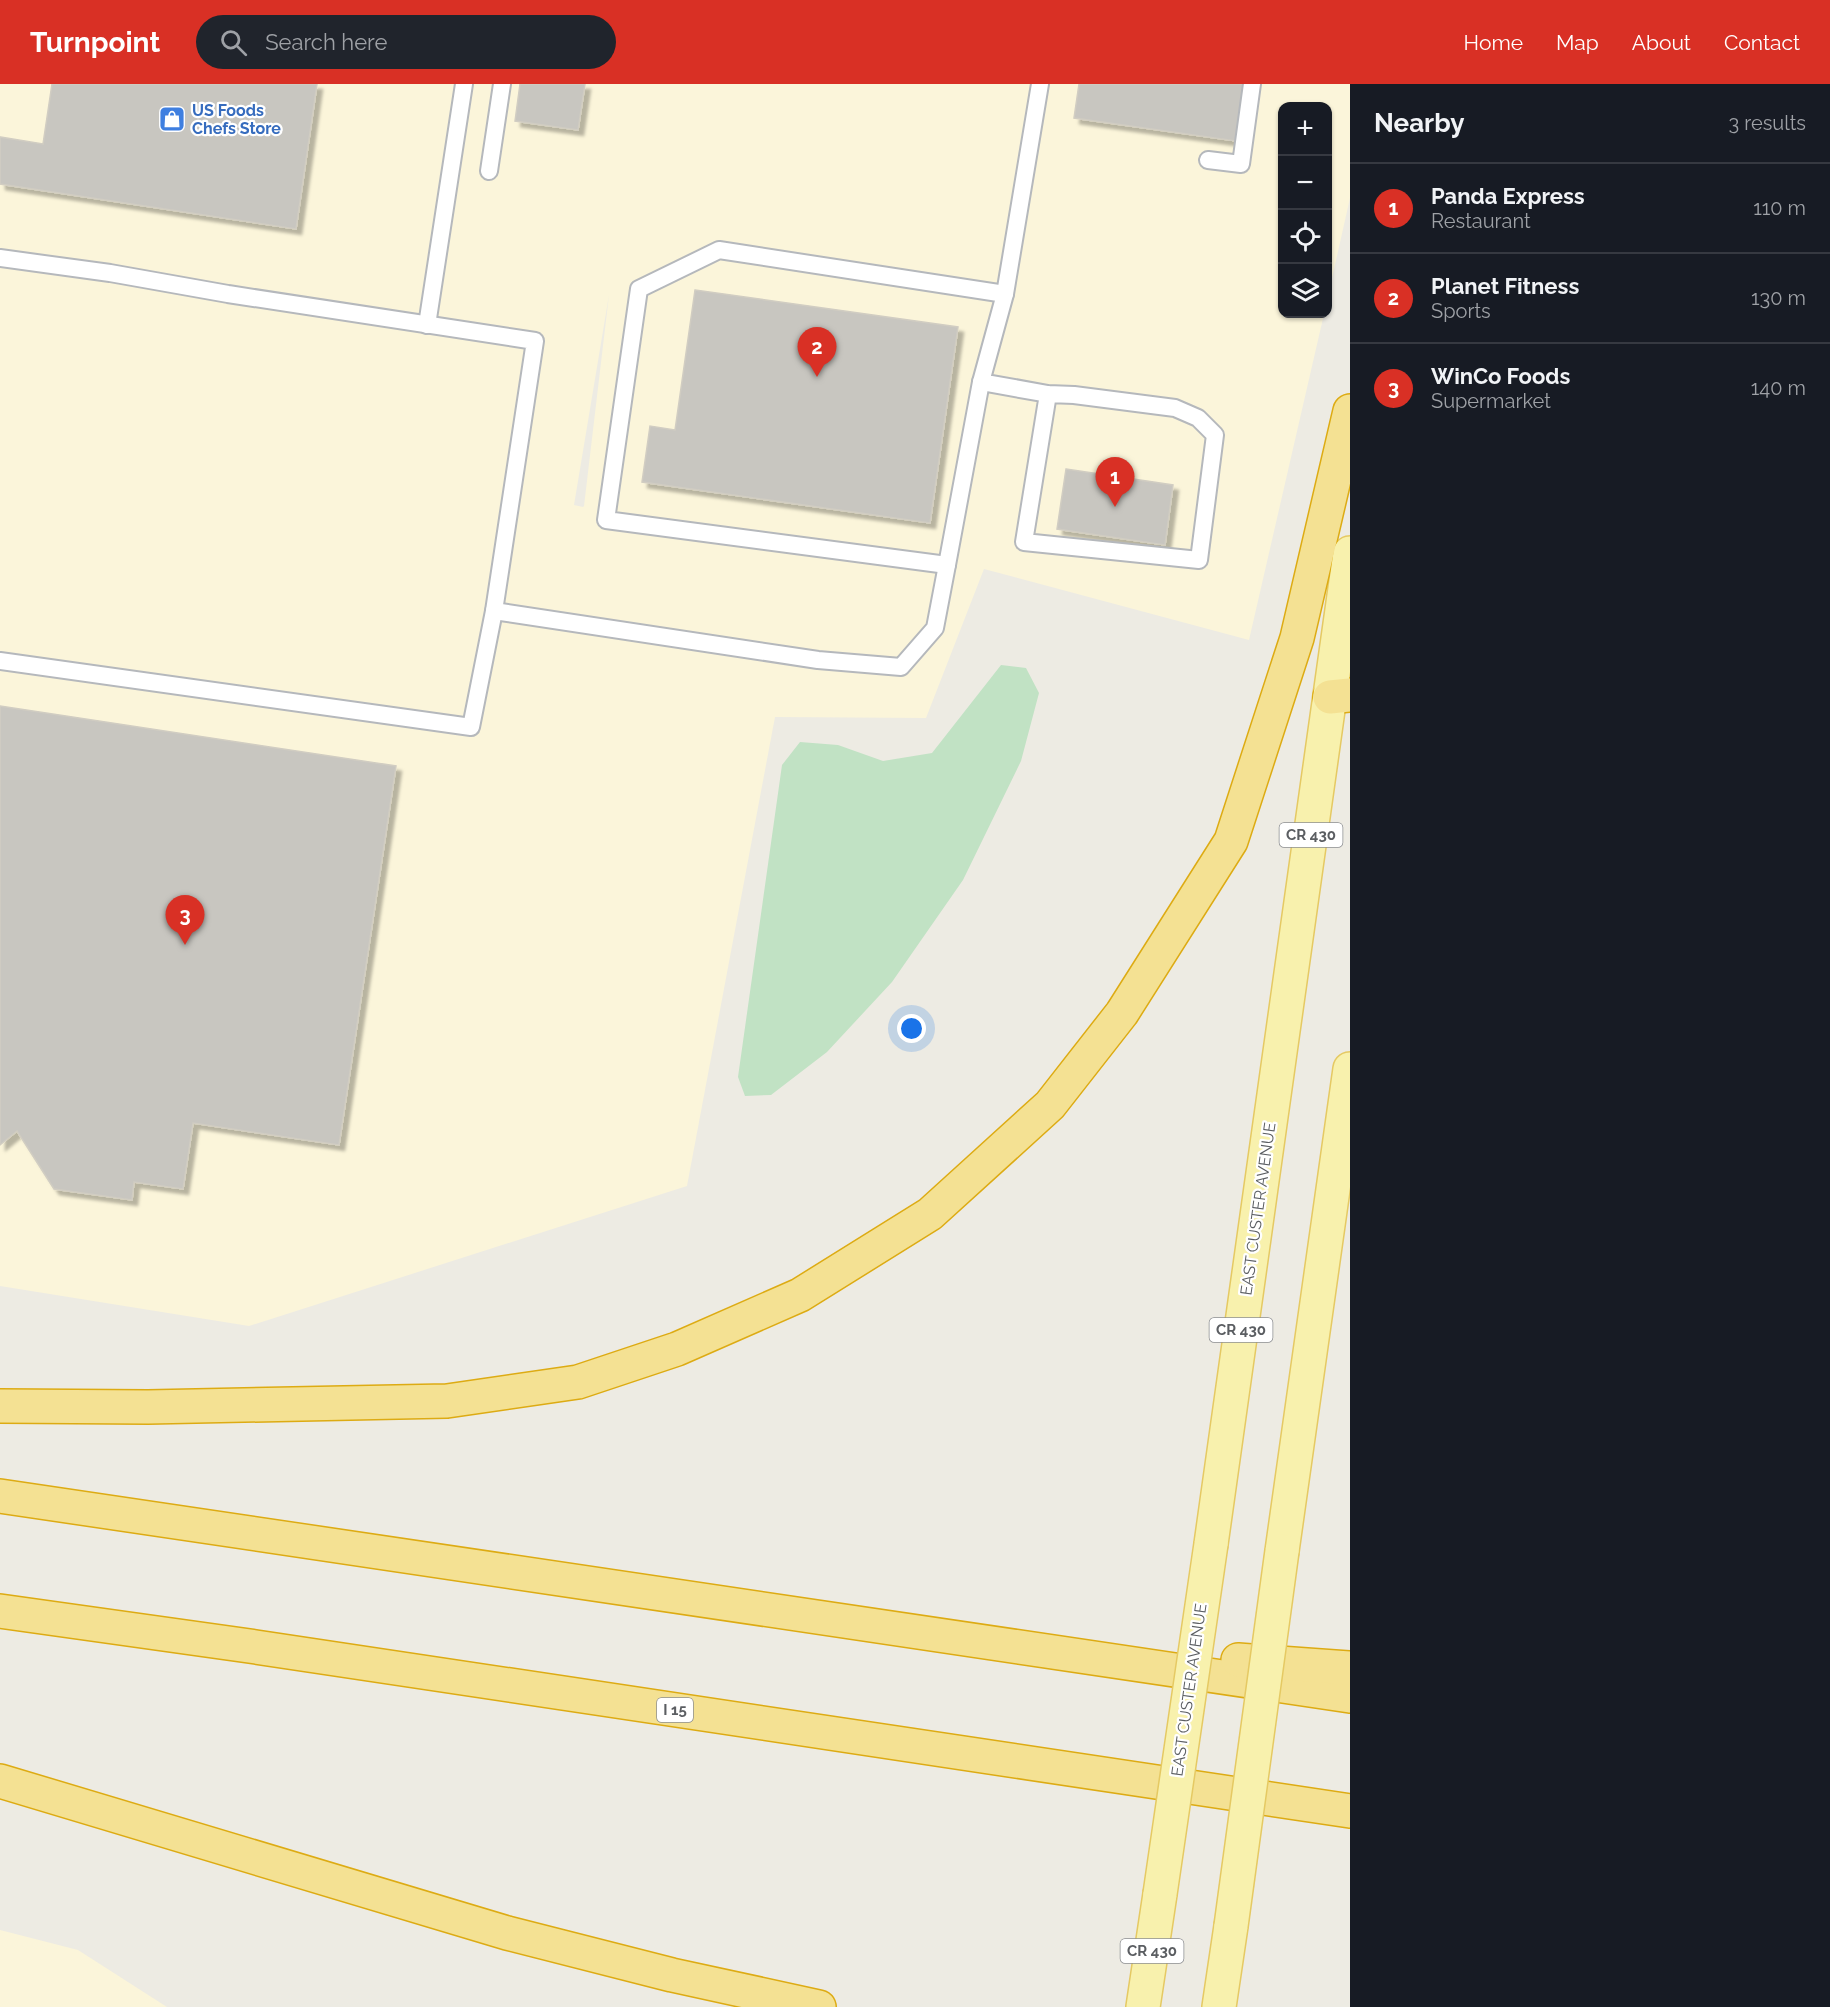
<!DOCTYPE html>
<meta charset="utf-8">
<style>
:root{--surface:#171b24;--page:#20242c;--text:#f1f3f6;--muted:#9ea1a6;--line:#363941;--accent:#d93025}
body{margin:0;font-family:Raleway,sans-serif;background:var(--page);color:var(--text)}
.controls{position:absolute;right:18px;top:18px;display:grid;overflow:hidden;border-radius:12px;box-shadow:0 2px 4px #0004}
.controls button{width:54px;height:54px;display:grid;place-items:center;padding:0;border:0;border-bottom:2px solid var(--line);background:var(--surface);color:var(--text);font:30px sans-serif}
.you{position:absolute;left:912px;top:945px;width:21px;height:21px;margin:-15px;border:4px solid #fff;border-radius:50%;background:#1a73e8;box-shadow:0 0 0 9px #1a73e833}
.badge{display:grid;place-items:center;width:39px;height:39px;border-radius:50%;background:var(--accent);color:#fff;font-size:20px;font-weight:700}
.pin{position:absolute;translate:-50% -50px;filter:drop-shadow(0 2px 3px #0008)}
.pin::after{content:'';position:absolute;top:32px;width:21px;height:18px;background:inherit;clip-path:polygon(0 0,100% 0,50% 100%)}
.list{margin:0;padding:0;list-style:none}
h2{display:flex;justify-content:space-between;align-items:center;height:78px;margin:0;padding:0 24px;font-size:26px}
h2 small{font-size:20px;font-weight:400;color:var(--muted)}
.list li{display:grid;grid-template-columns:39px 1fr auto;gap:18px;align-items:center;box-sizing:border-box;height:90px;padding:0 24px;border-top:2px solid var(--line)}
.list b{display:block;font-size:22px;white-space:nowrap}
.list p{margin:0;font-size:20px;white-space:nowrap;color:var(--muted)}
.list em{font-size:20px;font-style:normal;color:var(--muted)}
.icon{flex:none;width:33px;height:33px;fill:none;stroke:currentColor;stroke-width:2;stroke-linecap:round;stroke-linejoin:round}
.map{position:relative;flex:none;width:1350px;height:1923px;overflow:hidden}
header{display:flex;align-items:center;gap:36px;box-sizing:border-box;height:84px;padding:0 30px;background:var(--accent);color:#fff}
header strong{font-size:28px}
nav{display:flex;gap:33px;margin-inline-start:auto;font-size:21px}
.search{width:420px;height:54px;background:var(--page);display:flex;align-items:center;gap:15px;box-sizing:border-box;padding:0 21px;border-radius:33px;color:var(--muted);font-size:22px}
main{display:flex}
aside{flex:1;background:var(--surface)}
.map>svg:first-child{display:block}
.commercial{fill:#fbf5da;fill-rule:evenodd}
.green{fill:#c1e2c4}
.building{fill:#c8c6c0;stroke:#d1cdc2;stroke-width:1.5;filter:url(#shadow)}
.lines{fill:none;stroke-linecap:round;stroke-linejoin:round}
.lane-casing{stroke:#b5b8bc;stroke-width:20}
.primary-casing{stroke:#e5c963;stroke-width:36}
.highway-casing{stroke:#ddab13;stroke-width:36}
.lane{stroke:#fff;stroke-width:16}
.primary{stroke:#f8f1ad;stroke-width:33}
.highway{stroke:#f4e193;stroke-width:33}
.primary-bridge-casing{stroke:#e5c963;stroke-width:36;stroke-linecap:butt}
.primary-bridge{stroke:#f8f1ad;stroke-width:33}
.labels{text-anchor:middle;dominant-baseline:central;stroke-width:4.5;stroke-linejoin:round;paint-order:stroke}
.shield{fill:#fff;stroke:#8c8e91;stroke-width:1.5}
.shield-label{font-size:15px;font-weight:bold;fill:#5b5e62}
.shop-label{font-size:16px;font-weight:bold;fill:#366cbe;stroke:#fff;text-anchor:start}
.street-label{font-size:16px;fill:#5b5e62;stroke:#fff}
</style>
<header>
<strong>Turnpoint</strong>
<div class="search"><svg class="icon" aria-label="search" viewBox="0 0 24 24"><circle cx="10" cy="10" r="6"/><path d="M15 15l6 6"/></svg>Search here</div>
<nav><a>Home</a><a>Map</a><a>About</a><a>Contact</a></nav>
</header>
<main>
<div class="map">
<svg width="1350" height="1923" viewBox="0 0 1350 1923">
<defs>
<filter id="shadow"><feDropShadow dx="5.5" dy="5.5" stdDeviation="1.5" flood-color="#0004"/></filter>
</defs>
<rect width="100%" height="100%" fill="#edebe3"/>
<g class="commercial">
<path d="M0 0H1350V114L1328 212V22H1282V230H1324L1249 556 984 485 926 634 775 633 687 1102 249 1242 0 1202ZM609 211 584 422 583 423 574 421Z"/>
<path d="M0 1846 78 1866 167 1923H0Z"/>
</g>
<path class="green" d="M1001 581 1026 584 1039 609 1021 677 963 796 892 898 827 968 771 1011 745 1012 738 993 782 681 800 658 838 661 883 677 932 669Z"/>
<g class="building">
<path d="M52 0H317L296 145 0 100V53L43 60Z"/>
<path d="M520 0H585L578 46 515 37Z"/>
<path d="M1079 0H1244L1236 57 1074 34Z"/>
<path d="M695 206 958 243 930 439 642 398 650 342 675 346Z"/>
<path d="M1066 385 1173 401 1165 461 1057 445Z"/>
<path d="M0 622 396 682 339 1061 193 1039 183 1105 134 1098 132 1116 54 1105 17 1047 0 1061Z"/>
</g>
<g class="lines">
<defs>
<g id="lane">
<path d="M1040 0 1005 210 981 298 1048 310 1074 311 1175 324 1198 334 1215 351 1199 476 1024 458 1048 310"/>
<path d="M1208 76 1241 80 1252 0"/>
<path d="M489 87 502 0"/>
<path d="M0 174 110 189 228 210 535 257 494 527 471 643 0 577"/>
<path d="M427 241 464 0"/>
<path d="M981 298 947 481 606 436 639 205 719 166 1005 210"/>
<path d="M494 527 818 576 901 583 935 544 947 481"/>
</g>
<g id="primary">
<path d="M1211 1460 1350 469"/>
<path d="M1282 1467 1350 985"/>
<path d="M1143 1923 1160 1810"/>
<path d="M1219 1923 1231 1842"/>
</g>
<g id="highway">
<path d="M1330 613 1350 611"/>
<path d="M0 1322 148 1323 447 1317 578 1298 677 1265 800 1211 930 1130 1050 1021 1122 929 1231 757 1297 554 1350 327"/>
<path d="M0 1412 1350 1612"/>
<path d="M0 1527 256 1563 1350 1727"/>
<path d="M1238 1576 1350 1584"/>
<path d="M0 1697 507 1849 672 1891 819 1923"/>
</g>
</defs>
<use href="#lane" class="lane-casing"/>
<use href="#primary" class="primary-casing"/>
<use href="#highway" class="highway-casing"/>
<use href="#lane" class="lane"/>
<use href="#primary" class="primary"/>
<use href="#highway" class="highway"/>
<defs>
<g id="primary-bridge">
<path d="M1160 1810 1211 1460"/>
<path d="M1231 1842 1282 1467"/>
</g>
</defs>
<use href="#primary-bridge" class="primary-bridge-casing"/>
<use href="#primary-bridge" class="primary-bridge"/>
</g>
<defs>
<symbol id="shop-square" viewBox="-11 -11 22 22"><rect x="-9" y="-9" width="18" height="18" rx="4" fill="#3f7fe0" stroke="#fff"/><path d="M-5-2.5h2.3a2.7 3.5 0 0 1 5.4 0H5L5.5 6h-11ZM-1.5-2.5h3a1.5 2.3 0 0 0-3 0Z" fill="#fff"/></symbol>
</defs>
<g fill-rule="evenodd">
<use href="#shop-square" x="157" y="20" width="30" height="30"/>
</g>
<g class="labels">
<g class="shield">
<rect x="1279.5" y="739" width="63" height="24" rx="4.5"/>
<rect x="1209.5" y="1234" width="63" height="24" rx="4.5"/>
<rect x="657" y="1614" width="36" height="24" rx="4.5"/>
<rect x="1120.5" y="1855" width="63" height="24" rx="4.5"/>
</g>
<g class="shield-label">
<text x="1311" y="751">CR 430</text>
<text x="1241" y="1246">CR 430</text>
<text x="675" y="1626">I 15</text>
<text x="1152" y="1867">CR 430</text>
</g>
<g class="shop-label">
<text x="192" y="26">US Foods<tspan x="192" dy="18">Chefs Store</tspan></text>
</g>
<g class="street-label">
<text transform="translate(1258 1125) rotate(-82)">EAST CUSTER AVENUE</text>
<text transform="translate(1189 1606) rotate(-82)">EAST CUSTER AVENUE</text>
</g>
</g>
</svg>
<div class="controls">
<button>+</button>
<button>−</button>
<button><svg class="icon" aria-label="locate" viewBox="0 0 24 24"><circle cx="12" cy="12" r="6"/><path d="M12 2v4M12 18v4M2 12h4M18 12h4"/></svg></button>
<button><svg class="icon" aria-label="layers" viewBox="0 0 24 24"><path d="M12 4l9 5-9 5-9-5zM3 14l9 5 9-5"/></svg></button>
</div>
<div class="you"></div>
<div class="pin badge" style="left:1115px;top:423px">1</div>
<div class="pin badge" style="left:817px;top:293px">2</div>
<div class="pin badge" style="left:185px;top:861px">3</div>
</div>
<aside>
<h2>Nearby<small>3 results</small></h2>
<ul class="list">
<li><span class="badge">1</span><div><b>Panda Express</b><p>Restaurant</p></div><em>110 m</em></li>
<li><span class="badge">2</span><div><b>Planet Fitness</b><p>Sports</p></div><em>130 m</em></li>
<li><span class="badge">3</span><div><b>WinCo Foods</b><p>Supermarket</p></div><em>140 m</em></li>
</ul>
</aside>
</main>
